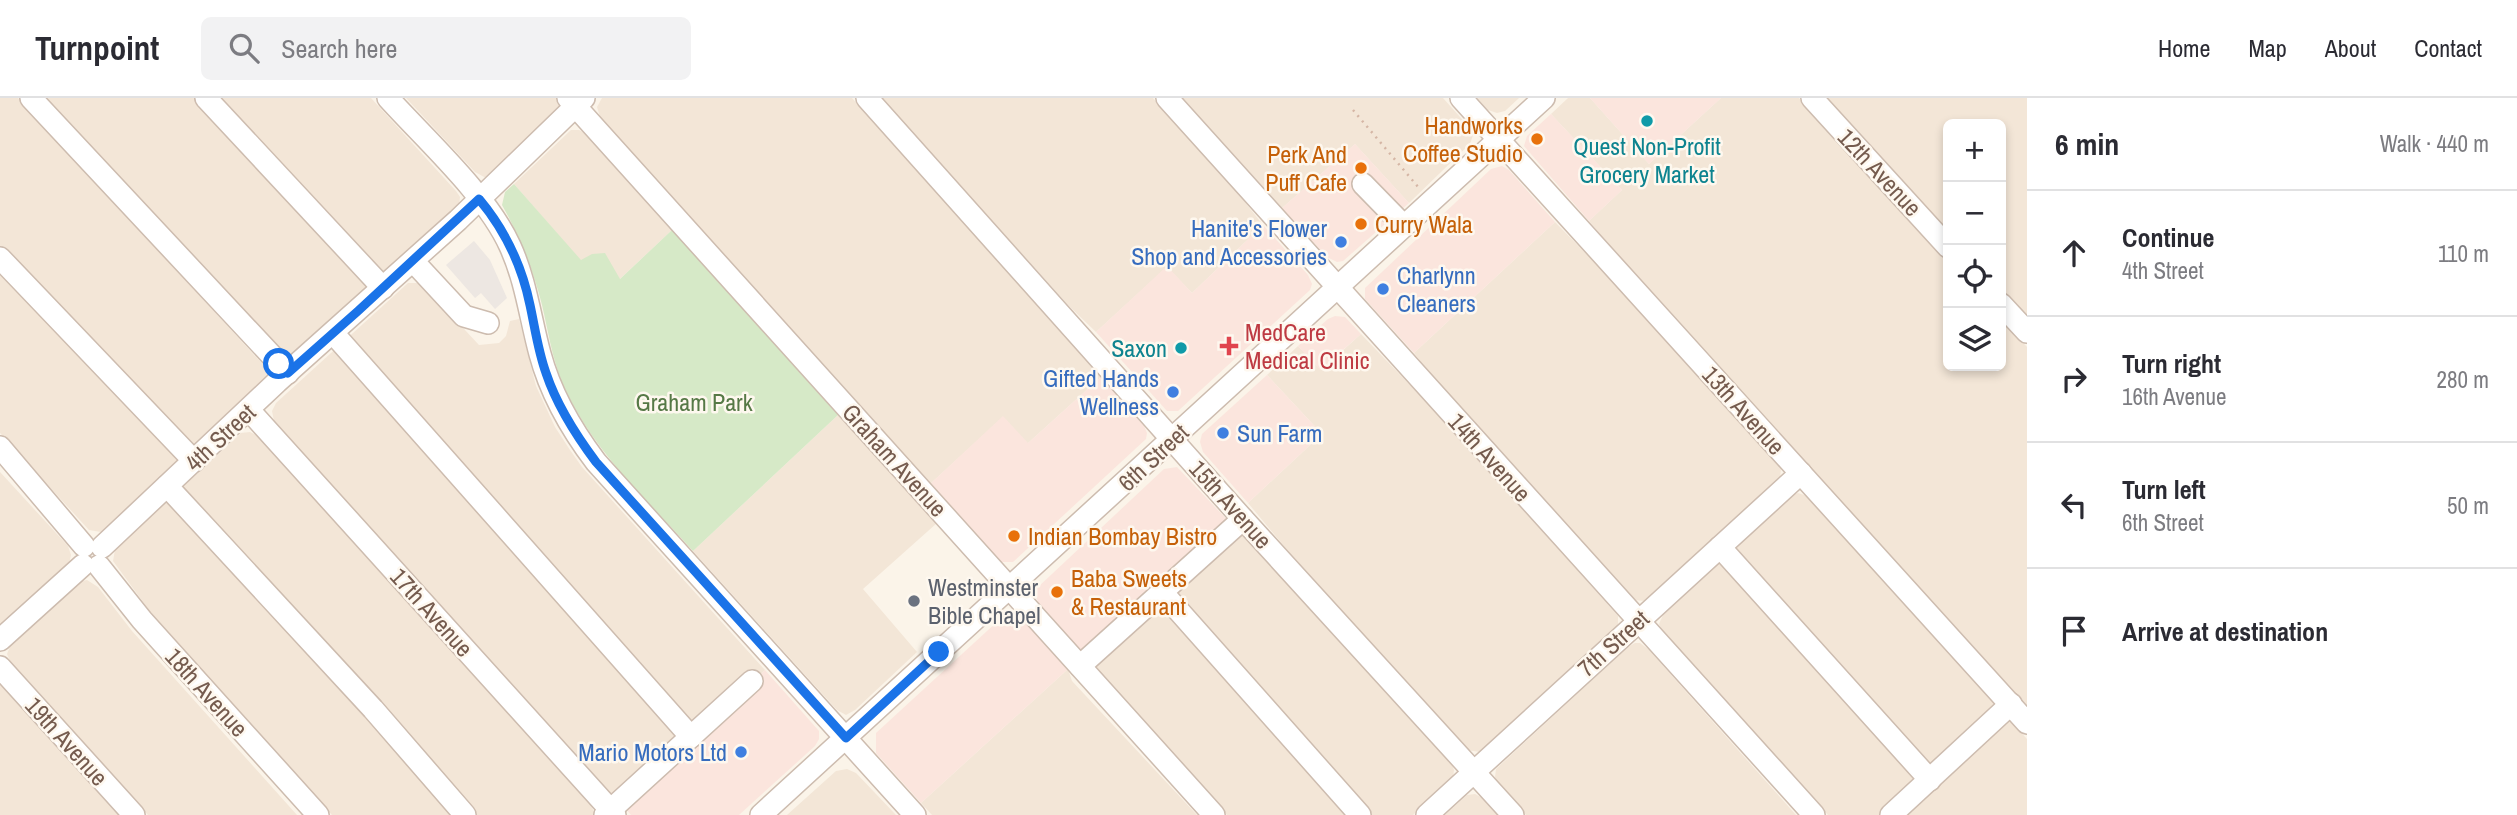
<!DOCTYPE html>
<meta charset="utf-8">
<style>
:root{--surface:#fff;--page:#f2f2f3;--text:#2b2b33;--muted:#7c7c81;--line:#e1e1e2}
body{margin:0;font-family:"Archivo Narrow",sans-serif;background:var(--page);color:var(--text)}
.controls{position:absolute;right:21px;top:21px;display:grid;overflow:hidden;border-radius:10px;box-shadow:0 4px 10px #0003}
.controls button{width:63px;height:63px;display:grid;place-items:center;padding:0;border:0;border-bottom:2px solid var(--line);background:var(--surface);color:var(--text);font:35px sans-serif}
.stop{position:absolute;width:21px;height:21px;margin:-16px;border:5px solid #1a73e8;border-radius:50%;background:#fff}
.stop.end{background:#1a73e8;border-color:#fff;box-shadow:0 2px 7px #0008}
.list{margin:0;padding:0;list-style:none}
h2{display:flex;justify-content:space-between;align-items:center;height:91px;margin:0;padding:0 28px;font-size:30px}
h2 small{font-size:23px;font-weight:400;color:var(--muted)}
.list li{display:grid;grid-template-columns:46px 1fr auto;gap:21px;align-items:center;box-sizing:border-box;height:126px;padding:0 28px;border-top:2px solid var(--line)}
.list b{display:block;font-size:26px;white-space:nowrap}
.list p{margin:0;font-size:23px;white-space:nowrap;color:var(--muted)}
.list em{font-size:23px;font-style:normal;color:var(--muted)}
.icon{flex:none;width:38px;height:38px;fill:none;stroke:currentColor;stroke-width:2;stroke-linecap:round;stroke-linejoin:round}
.map{position:relative;flex:none;width:2027px;height:717px;overflow:hidden}
header{display:flex;align-items:center;gap:42px;box-sizing:border-box;height:98px;padding:0 35px;background:var(--surface);border-bottom:2px solid var(--line)}
header strong{font-size:33px}
nav{display:flex;gap:38px;margin-inline-start:auto;font-size:24px}
.search{width:490px;height:63px;background:var(--page);display:flex;align-items:center;gap:18px;box-sizing:border-box;padding:0 24px;border-radius:10px;color:var(--muted);font-size:26px}
main{display:flex}
aside{flex:1;background:var(--surface)}
.map>svg:first-child{display:block}
.residential{fill:#f3e6d7}
.commercial{fill:#fbe5dd}
.industrial{fill:#ede7e2}
.green{fill:#d6e9c7}
.lines{fill:none;stroke-linecap:round;stroke-linejoin:round}
.minor-casing{stroke:#cdbcaf;stroke-width:24}
.path{stroke:#d5b6a5;stroke-width:2.5;stroke-dasharray:2 5;stroke-linecap:butt}
.minor{stroke:#fff;stroke-width:21}
.route{stroke:#1a73e8;stroke-width:9}
.culture-dot{fill:#0f9aa8;stroke:#fef8ef;stroke-width:2.5}
.food-dot{fill:#e8710a;stroke:#fef8ef;stroke-width:2.5}
.shop-dot{fill:#3f7fe0;stroke:#fef8ef;stroke-width:2.5}
.health-dot{fill:#e0444e;stroke:#fef8ef;stroke-width:2.5}
.worship-dot{fill:#6b7280;stroke:#fef8ef;stroke-width:2.5}
.labels{text-anchor:middle;dominant-baseline:central;stroke-width:5;stroke-linejoin:round;paint-order:stroke}
.food-label{font-size:24px;fill:#c56008;stroke:#fef8ef;text-anchor:start}
.culture-label{font-size:24px;fill:#0d838f;stroke:#fef8ef}
.street-label{font-size:24px;fill:#755b4e;stroke:#fef8ef}
.shop-label{font-size:24px;fill:#366cbe;stroke:#fef8ef;text-anchor:end}
.health-label{font-size:24px;fill:#be3a42;stroke:#fef8ef;text-anchor:start}
.park-label{font-size:24px;fill:#567946;stroke:#fef8ef}
.worship-label{font-size:24px;fill:#5b616d;stroke:#fef8ef;text-anchor:start}
</style>
<header>
<strong>Turnpoint</strong>
<div class="search"><svg class="icon" aria-label="search" viewBox="0 0 24 24"><circle cx="10" cy="10" r="6"/><path d="M15 15l6 6"/></svg>Search here</div>
<nav><a>Home</a><a>Map</a><a>About</a><a>Contact</a></nav>
</header>
<main>
<div class="map">
<svg width="2027" height="717" viewBox="0 0 2027 717">
<rect width="100%" height="100%" fill="#fbf4e9"/>
<g class="residential">
<path d="M0 0H18L268 272 269 279 107 432 101 434 89 432 0 335Z"/>
<path d="M45 0H371L456 93 460 99 459 108 293 257H286L279 253Z"/>
<path d="M406 0H572L490 79 486 80 475 74Z"/>
<path d="M602 0H852L1101 279 1027 346 1003 319 929 387 601 22 597 9Z"/>
<path d="M881 0H1153L1229 84 1263 127 1192 195 1167 169 1096 234 1069 208Z"/>
<path d="M1179 0H1443L1469 29 1473 37 1470 46 1409 105 1355 46 1282 110 1241 69Z"/>
<path d="M1477 0H1519L1505 13 1497 15 1488 12Z"/>
<path d="M1568 0H1590L1649 66 1721 0H1799L1948 163V268H2001V221L2027 249V610L1621 161 1589 123 1622 92 1551 16Z"/>
<path d="M1827 0H2027V219L2001 191V26H1948V133Z"/>
<path d="M571 32H579L585 35 672 132 607 193 514 86Z"/>
<path d="M1555 124 1601 171 1781 370 1780 380 1645 503 1633 502 1441 289 1414 255Z"/>
<path d="M408 185H417L424 188 479 247 499 245 506 238 510 223 519 221 536 288 555 329 570 352 582 369 765 572 619 703 606 693 274 323 272 313 276 305Z"/>
<path d="M1361 236 1430 308 1618 518V526L1615 532 1480 654 1466 652 1284 448 1248 405 1322 336 1267 277 1298 248 1321 272Z"/>
<path d="M838 317 937 425 863 491 917 554 855 612 846 617 837 612 693 453Z"/>
<path d="M250 334 260 339 590 706 596 717H332L152 516 113 463 115 452 119 448 241 335Z"/>
<path d="M0 374 68 448 71 457 69 466 0 528Z"/>
<path d="M1798 395 1807 398 2027 641V717H1828L1664 537 1659 526 1663 517 1792 397Z"/>
<path d="M1234 429 1269 462 1451 664 1454 672 1453 680 1413 717H1227L1088 562Z"/>
<path d="M87 482 98 489 132 533 297 717H148L12 567 7 556 11 546 78 484Z"/>
<path d="M1635 545H1640L1648 551 1796 717H1526L1498 686 1495 679 1496 671 1628 549Z"/>
<path d="M1068 571 1072 583 1197 717H932L921 705Z"/>
<path d="M0 585 119 717H0Z"/>
<path d="M847 671 856 675 896 717H787L836 673Z"/>
<path d="M1475 696 1484 701 1499 717H1445L1467 697Z"/>
</g>
<g class="commercial">
<path d="M1590 0H1721L1649 66Z"/>
<path d="M1551 16 1622 92 1589 123 1524 48 1527 38Z"/>
<path d="M1355 46 1409 105 1343 163 1337 164 1327 159 1282 110Z"/>
<path d="M1502 68 1509 72 1555 124 1414 255 1365 201V190L1491 71Z"/>
<path d="M1263 127 1308 177 1312 186 1310 192 1178 313H1167L1096 234 1167 168 1192 195Z"/>
<path d="M1335 218 1345 219 1361 236 1320 272 1298 248 1328 221Z"/>
<path d="M1267 277 1322 336 1248 405 1203 354 1200 344 1202 336Z"/>
<path d="M1101 279 1144 328 1147 335 1146 341 1013 464H1001L929 387 1003 318 1028 345Z"/>
<path d="M1177 369 1234 429 1088 562 1041 510 1036 499V491L1164 371Z"/>
<path d="M1014 518 1026 524 1068 571 921 705 876 655V635L999 522Z"/>
<path d="M765 572 819 633V641L815 648 739 717H631L619 703Z"/>
</g>
<path class="industrial" d="M474 143 490 162 507 200 495 211 481 195 475 200 446 167Z"/>
<path class="green" d="M514 86 581 162 592 156 605 155 620 181 672 132 838 317 693 453C646 401 590 350 562 284 552 260 548 232 542 207 533 171 520 139 502 107L505 94Z"/>
<g class="lines">
<defs>
<g id="minor">
<path d="M31 0 288 275"/>
<path d="M206 0 383 190"/>
<path d="M388 0C426 42 487 97 510 148 526 183 530 219 540 256 551 297 571 331 596 364L915 717"/>
<path d="M568 0 1214 717"/>
<path d="M867 0 1243 421 1513 717"/>
<path d="M1167 0 1814 717"/>
<path d="M1461 0 2027 625"/>
<path d="M1812 0 1948 149"/>
<path d="M1363 86 1404 128"/>
<path d="M0 160 194 363"/>
<path d="M413 163 464 218 488 225"/>
<path d="M2001 206 2027 234"/>
<path d="M333 235 691 639"/>
<path d="M249 312 615 717"/>
<path d="M0 349 84 448"/>
<path d="M167 388 373 611 465 717"/>
<path d="M102 449 277 284 458 122 584 0"/>
<path d="M1720 449 1930 682"/>
<path d="M99 468 142 522 318 717"/>
<path d="M1162 494 1360 717"/>
<path d="M0 542 83 467"/>
<path d="M1080 568 1243 421"/>
<path d="M0 569 134 717"/>
<path d="M605 717 752 583"/>
<path d="M761 717 1544 0"/>
<path d="M1427 717 1801 375"/>
<path d="M1891 717 2011 606"/>
</g>
</defs>
<use href="#minor" class="minor-casing"/>
<path class="path" d="M1353 12 1419 90"/>
<use href="#minor" class="minor"/>
</g>
<g class="lines">
<path class="route" d="M279 266 288 275 358 213 479 101C505 132 522 168 530 207 535 230 538 253 546 275 557 308 575 336 596 364L846 640 939 554"/>
</g>
<g class="culture-dot">
<circle cx="1647" cy="23" r="7"/>
<circle cx="1181" cy="250" r="7"/>
</g>
<g class="food-dot">
<circle cx="1537" cy="41" r="7"/>
<circle cx="1361" cy="70" r="7"/>
<circle cx="1361" cy="126" r="7"/>
<circle cx="1014" cy="438" r="7"/>
<circle cx="1057" cy="494" r="7"/>
</g>
<g class="shop-dot">
<circle cx="1341" cy="144" r="7"/>
<circle cx="1383" cy="191" r="7"/>
<circle cx="1173" cy="294" r="7"/>
<circle cx="1223" cy="335" r="7"/>
<circle cx="741" cy="654" r="7"/>
</g>
<path class="health-dot" d="M1225.5 237.5h7v7h7v7h-7v7h-7v-7h-7v-7h7z"/>
<circle class="worship-dot" cx="914" cy="503" r="7"/>
<g class="labels">
<g class="food-label">
<text x="1523" y="27" text-anchor="end">Handworks<tspan x="1523" dy="28">Coffee Studio</tspan></text>
<text x="1347" y="56" text-anchor="end">Perk And<tspan x="1347" dy="28">Puff Cafe</tspan></text>
<text x="1375" y="126">Curry Wala</text>
<text x="1028" y="438">Indian Bombay Bistro</text>
<text x="1071" y="480">Baba Sweets<tspan x="1071" dy="28">&amp; Restaurant</tspan></text>
</g>
<g class="culture-label">
<text x="1647" y="48">Quest Non-Profit<tspan x="1647" dy="28">Grocery Market</tspan></text>
<text x="1167" y="250" text-anchor="end">Saxon</text>
</g>
<g class="street-label">
<text transform="translate(1880 74) rotate(47)">12th Avenue</text>
<text transform="translate(1744 312) rotate(48)">13th Avenue</text>
<text transform="translate(220 339) rotate(-43)">4th Street</text>
<text transform="translate(1153 359) rotate(-43)">6th Street</text>
<text transform="translate(1490 359) rotate(48)">14th Avenue</text>
<text transform="translate(895 362) rotate(48)">Graham Avenue</text>
<text transform="translate(1231 406) rotate(48)">15th Avenue</text>
<text transform="translate(432 514) rotate(48)">17th Avenue</text>
<text transform="translate(1613 545) rotate(-42)">7th Street</text>
<text transform="translate(207 594) rotate(48)">18th Avenue</text>
<text transform="translate(67 643) rotate(48)">19th Avenue</text>
</g>
<g class="shop-label">
<text x="1327" y="130">Hanite's Flower<tspan x="1327" dy="28">Shop and Accessories</tspan></text>
<text x="1397" y="177" text-anchor="start">Charlynn<tspan x="1397" dy="28">Cleaners</tspan></text>
<text x="1159" y="280">Gifted Hands<tspan x="1159" dy="28">Wellness</tspan></text>
<text x="1237" y="335" text-anchor="start">Sun Farm</text>
<text x="727" y="654">Mario Motors Ltd</text>
</g>
<g class="health-label">
<text x="1245" y="234">MedCare<tspan x="1245" dy="28">Medical Clinic</tspan></text>
</g>
<g class="park-label">
<text x="694" y="304">Graham Park</text>
</g>
<g class="worship-label">
<text x="928" y="489">Westminster<tspan x="928" dy="28">Bible Chapel</tspan></text>
</g>
</g>
</svg>
<div class="controls">
<button>+</button>
<button>−</button>
<button><svg class="icon" aria-label="locate" viewBox="0 0 24 24"><circle cx="12" cy="12" r="6"/><path d="M12 2v4M12 18v4M2 12h4M18 12h4"/></svg></button>
<button><svg class="icon" aria-label="layers" viewBox="0 0 24 24"><path d="M12 4l9 5-9 5-9-5zM3 14l9 5 9-5"/></svg></button>
</div>
<div class="stop" style="left:279px;top:266px"></div>
<div class="stop end" style="left:939px;top:554px"></div>
</div>
<aside>
<h2>6 min<small>Walk · 440 m</small></h2>
<ul class="list">
<li><svg class="icon" aria-label="ahead" viewBox="0 0 24 24"><path d="M12 20V5M6 11l6-6 6 6"/></svg><div><b>Continue</b><p>4th Street</p></div><em>110 m</em></li>
<li><svg class="icon" aria-label="right" viewBox="0 0 24 24"><path d="M7 20v-9h11M14 6l5 5-5 5"/></svg><div><b>Turn right</b><p>16th Avenue</p></div><em>280 m</em></li>
<li><svg class="icon" aria-label="left" viewBox="0 0 24 24"><path d="M17 20v-9H6M10 6l-5 5 5 5"/></svg><div><b>Turn left</b><p>6th Street</p></div><em>50 m</em></li>
<li><svg class="icon" aria-label="arrive" viewBox="0 0 24 24"><path d="M6 21V4h12l-3 4 3 4H6"/></svg><div><b>Arrive at destination</b></div></li>
</ul>
</aside>
</main>
